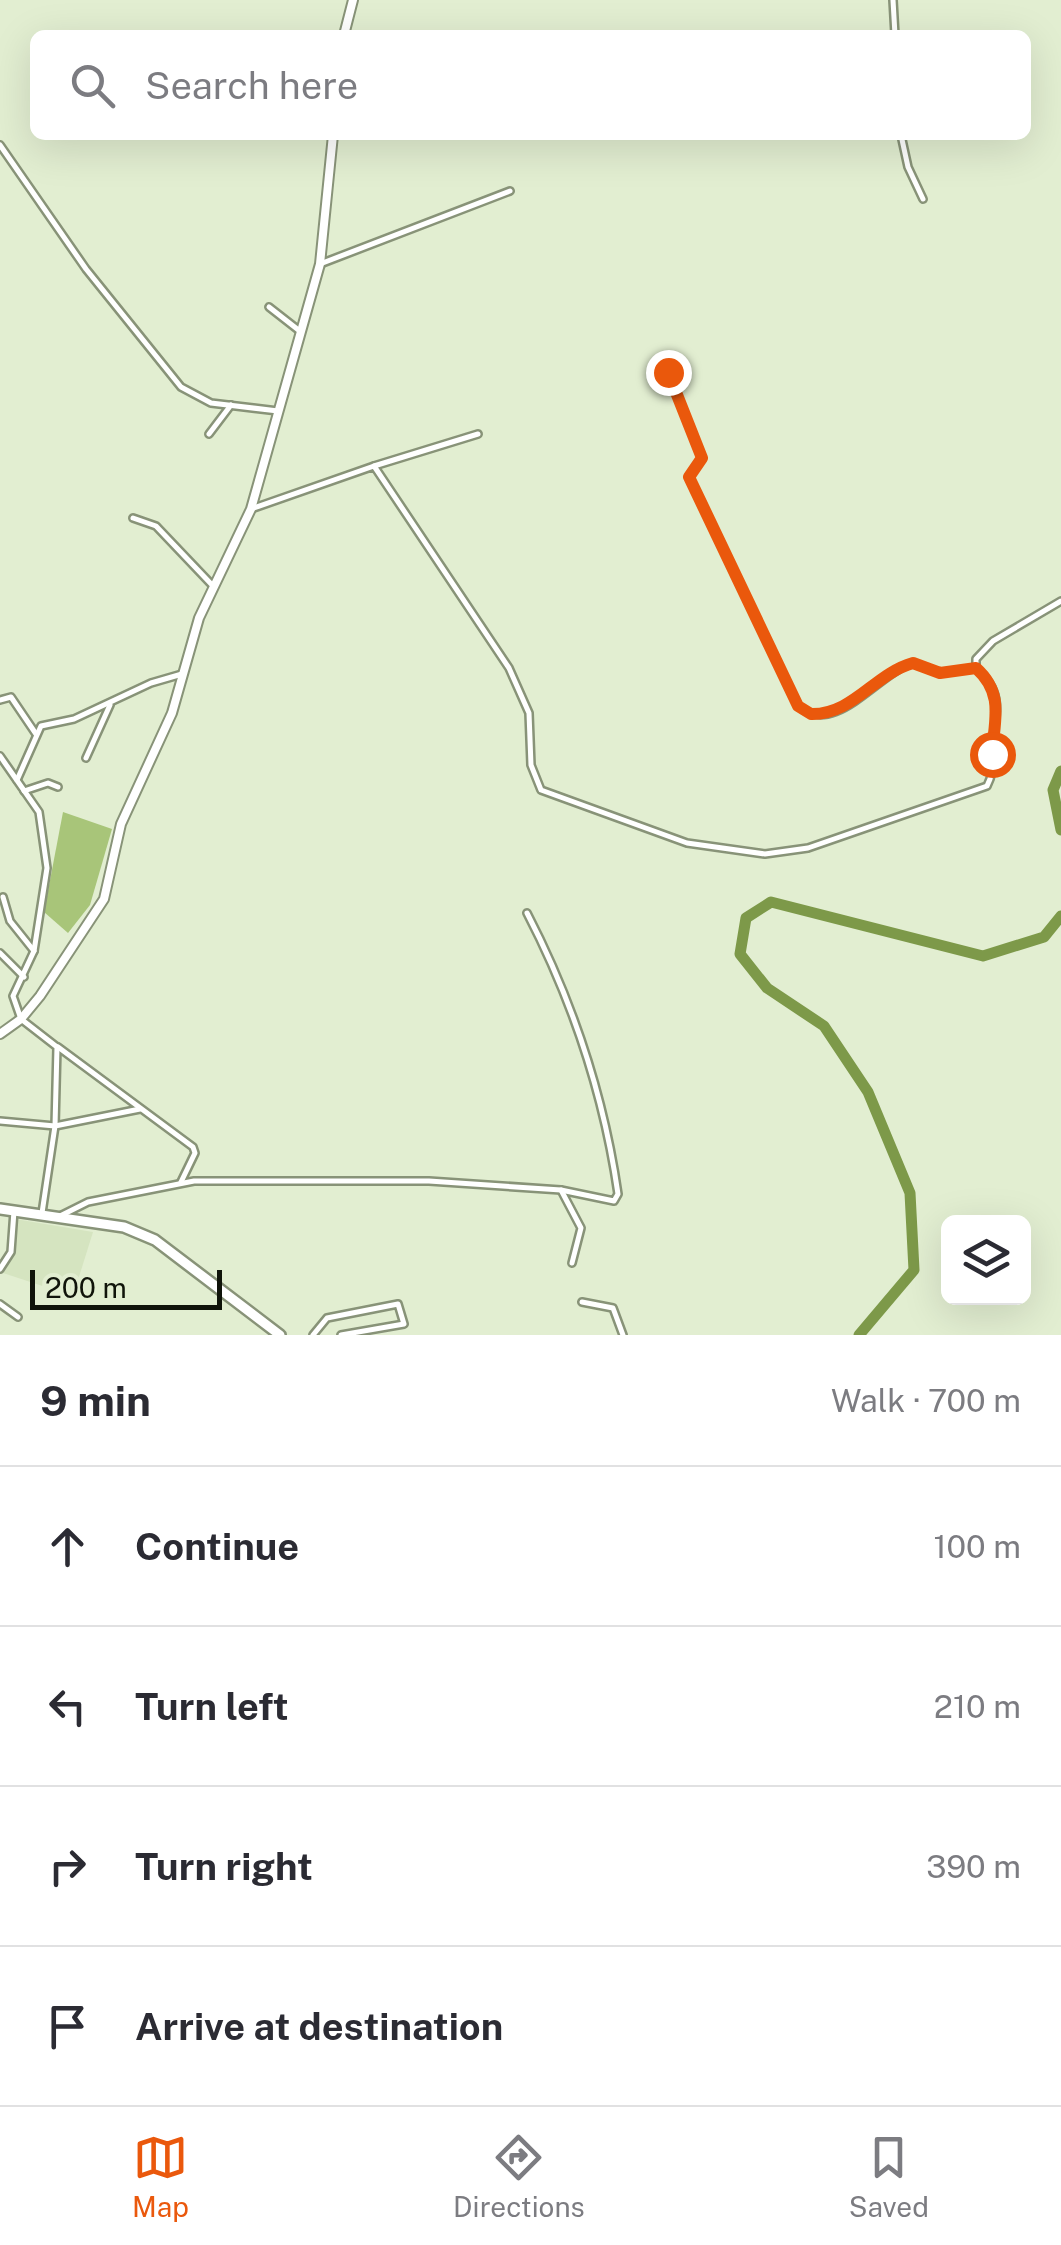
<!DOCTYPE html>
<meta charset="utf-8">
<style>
:root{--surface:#fff;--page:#f2f2f3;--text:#2b2b33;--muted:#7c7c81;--line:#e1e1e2;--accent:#ea580c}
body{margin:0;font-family:"Public Sans",sans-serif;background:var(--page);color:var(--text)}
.controls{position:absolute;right:30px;bottom:30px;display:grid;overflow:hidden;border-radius:15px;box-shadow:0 10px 40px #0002}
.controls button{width:90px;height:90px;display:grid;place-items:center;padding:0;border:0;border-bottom:2px solid var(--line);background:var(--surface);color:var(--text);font:50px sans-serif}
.scale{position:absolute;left:30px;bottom:25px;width:192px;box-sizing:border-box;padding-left:10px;border:5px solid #10140a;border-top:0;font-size:28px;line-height:35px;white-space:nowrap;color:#10140a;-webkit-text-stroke:8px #e2eed1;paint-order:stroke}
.stop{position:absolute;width:30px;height:30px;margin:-22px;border:8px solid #ea580c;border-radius:50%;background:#fff}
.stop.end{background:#ea580c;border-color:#fff;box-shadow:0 2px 10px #0008}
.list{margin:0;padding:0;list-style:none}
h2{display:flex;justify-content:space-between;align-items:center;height:130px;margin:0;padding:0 40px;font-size:42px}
h2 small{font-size:32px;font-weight:400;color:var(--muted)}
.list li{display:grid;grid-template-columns:65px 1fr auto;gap:30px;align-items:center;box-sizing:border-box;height:160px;padding:0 40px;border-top:2px solid var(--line)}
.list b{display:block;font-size:38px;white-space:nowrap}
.list em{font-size:32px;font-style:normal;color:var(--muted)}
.icon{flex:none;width:55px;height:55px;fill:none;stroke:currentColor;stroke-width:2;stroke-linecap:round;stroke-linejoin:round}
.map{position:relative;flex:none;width:1061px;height:1335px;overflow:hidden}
.search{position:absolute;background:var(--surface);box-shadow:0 10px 40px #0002;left:30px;right:30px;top:30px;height:110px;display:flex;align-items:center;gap:25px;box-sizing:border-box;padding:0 35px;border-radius:15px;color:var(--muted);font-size:38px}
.sheet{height:770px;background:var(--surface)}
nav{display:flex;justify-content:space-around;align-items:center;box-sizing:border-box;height:140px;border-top:2px solid var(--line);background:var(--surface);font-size:28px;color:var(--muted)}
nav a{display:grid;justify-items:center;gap:5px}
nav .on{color:var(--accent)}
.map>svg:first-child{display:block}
.built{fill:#d5e4c0}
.green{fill:#a8c579}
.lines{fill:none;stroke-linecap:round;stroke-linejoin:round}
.river{stroke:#7d9949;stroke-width:11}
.street-casing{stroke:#889378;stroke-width:10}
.secondary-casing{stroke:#889378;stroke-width:12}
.highway-casing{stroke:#889378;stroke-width:14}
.street{stroke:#fff;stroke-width:5}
.secondary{stroke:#fff;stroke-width:8}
.highway{stroke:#fff;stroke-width:9}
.route{stroke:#ea580c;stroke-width:12}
</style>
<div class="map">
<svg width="1061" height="1335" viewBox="0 0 1061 1335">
<rect width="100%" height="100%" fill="#e2eed1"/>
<path class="built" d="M15 1219 93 1232 73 1296 3 1273 12 1259Z"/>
<path class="green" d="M63 812 112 829 90 905 68 933 44 912Z"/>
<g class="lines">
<g class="river">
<path d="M1061 771 1053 790 1061 830"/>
<path d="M859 1335 914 1270 910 1193 868 1092 824 1026 767 988 740 954 746 918 771 902 983 956 1044 937 1061 916"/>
</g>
<defs>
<g id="street">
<path d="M893 0 895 35"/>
<path d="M901 135 908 167 923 199"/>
<path d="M0 145 86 269 181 387 211 403 278 411"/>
<path d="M320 264 510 191"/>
<path d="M269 307 301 332"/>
<path d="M668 372 702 458 689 477 798 706C835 738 878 673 913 663L941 673 976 668"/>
<path d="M209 434 231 405"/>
<path d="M374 466 478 434"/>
<path d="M251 509 374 466 509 668 529 713 531 765 541 790 687 843 765 854 808 848 987 786C995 771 991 761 992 745 996 713 1005 693 976 668V659L993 641 1061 601"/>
<path d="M133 518 156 526 214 587"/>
<path d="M0 700 11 697 36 734"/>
<path d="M0 756 39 812 47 868 34 951 13 996 21 1019 57 1047 55 1126 42 1213"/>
<path d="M86 758 110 705"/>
<path d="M17 780 41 726 74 719 151 683 182 674"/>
<path d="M24 791 48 783 58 787"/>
<path d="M3 897 10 921 34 951"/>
<path d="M0 953 24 977"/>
<path d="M58 1047 193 1147 195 1153 181 1182"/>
<path d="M0 1121 55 1126 140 1109"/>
<path d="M561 1190 581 1228 572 1263"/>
<path d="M60 1216 88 1202 194 1181H429L561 1190 614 1201 618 1194C604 1097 572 1000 527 913"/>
<path d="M0 1269 11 1252 14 1211"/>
<path d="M582 1302 613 1308 623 1335"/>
<path d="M0 1304 18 1317"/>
<path d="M313 1335 327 1318 398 1304 404 1324 341 1335"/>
</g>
<g id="secondary">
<path d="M344 35 353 0"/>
<path d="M0 1034 21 1019 40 996 104 899 121 824 172 713 199 618 251 509 320 264 333 135"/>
</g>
<path id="highway" d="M0 1209 124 1227 155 1240 280 1335"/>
</defs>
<use href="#street" class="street-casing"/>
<use href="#secondary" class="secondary-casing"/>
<use href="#highway" class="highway-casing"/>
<use href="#street" class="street"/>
<use href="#secondary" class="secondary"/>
<use href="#highway" class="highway"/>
</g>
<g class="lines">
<path class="route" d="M668 372 702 458 689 477 798 706 811 714C853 715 874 674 913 663L940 673 976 668C1005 694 994 721 992 754"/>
</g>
</svg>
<div class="controls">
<button><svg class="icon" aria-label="layers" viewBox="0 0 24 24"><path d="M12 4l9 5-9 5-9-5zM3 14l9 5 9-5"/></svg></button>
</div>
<div class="scale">200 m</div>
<div class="stop" style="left:992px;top:754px"></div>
<div class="stop end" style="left:668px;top:372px"></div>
<div class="search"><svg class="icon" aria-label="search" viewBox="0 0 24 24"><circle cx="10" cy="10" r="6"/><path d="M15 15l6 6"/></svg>Search here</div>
</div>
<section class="sheet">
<h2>9 min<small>Walk · 700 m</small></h2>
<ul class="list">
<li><svg class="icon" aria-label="ahead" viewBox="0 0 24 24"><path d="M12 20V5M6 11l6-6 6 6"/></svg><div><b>Continue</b></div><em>100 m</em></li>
<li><svg class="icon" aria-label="left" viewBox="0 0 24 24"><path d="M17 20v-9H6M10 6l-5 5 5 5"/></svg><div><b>Turn left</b></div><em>210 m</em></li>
<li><svg class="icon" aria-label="right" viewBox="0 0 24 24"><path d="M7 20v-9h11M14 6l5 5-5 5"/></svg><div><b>Turn right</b></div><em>390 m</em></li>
<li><svg class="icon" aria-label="arrive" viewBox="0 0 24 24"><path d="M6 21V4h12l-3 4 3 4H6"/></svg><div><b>Arrive at destination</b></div></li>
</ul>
</section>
<nav>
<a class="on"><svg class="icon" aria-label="map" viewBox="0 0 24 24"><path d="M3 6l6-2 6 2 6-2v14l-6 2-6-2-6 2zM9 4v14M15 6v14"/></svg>Map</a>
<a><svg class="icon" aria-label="directions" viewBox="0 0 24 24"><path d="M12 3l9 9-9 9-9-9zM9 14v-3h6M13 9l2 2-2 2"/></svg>Directions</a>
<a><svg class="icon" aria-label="saved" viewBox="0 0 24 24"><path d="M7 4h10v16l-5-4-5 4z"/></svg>Saved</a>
</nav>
